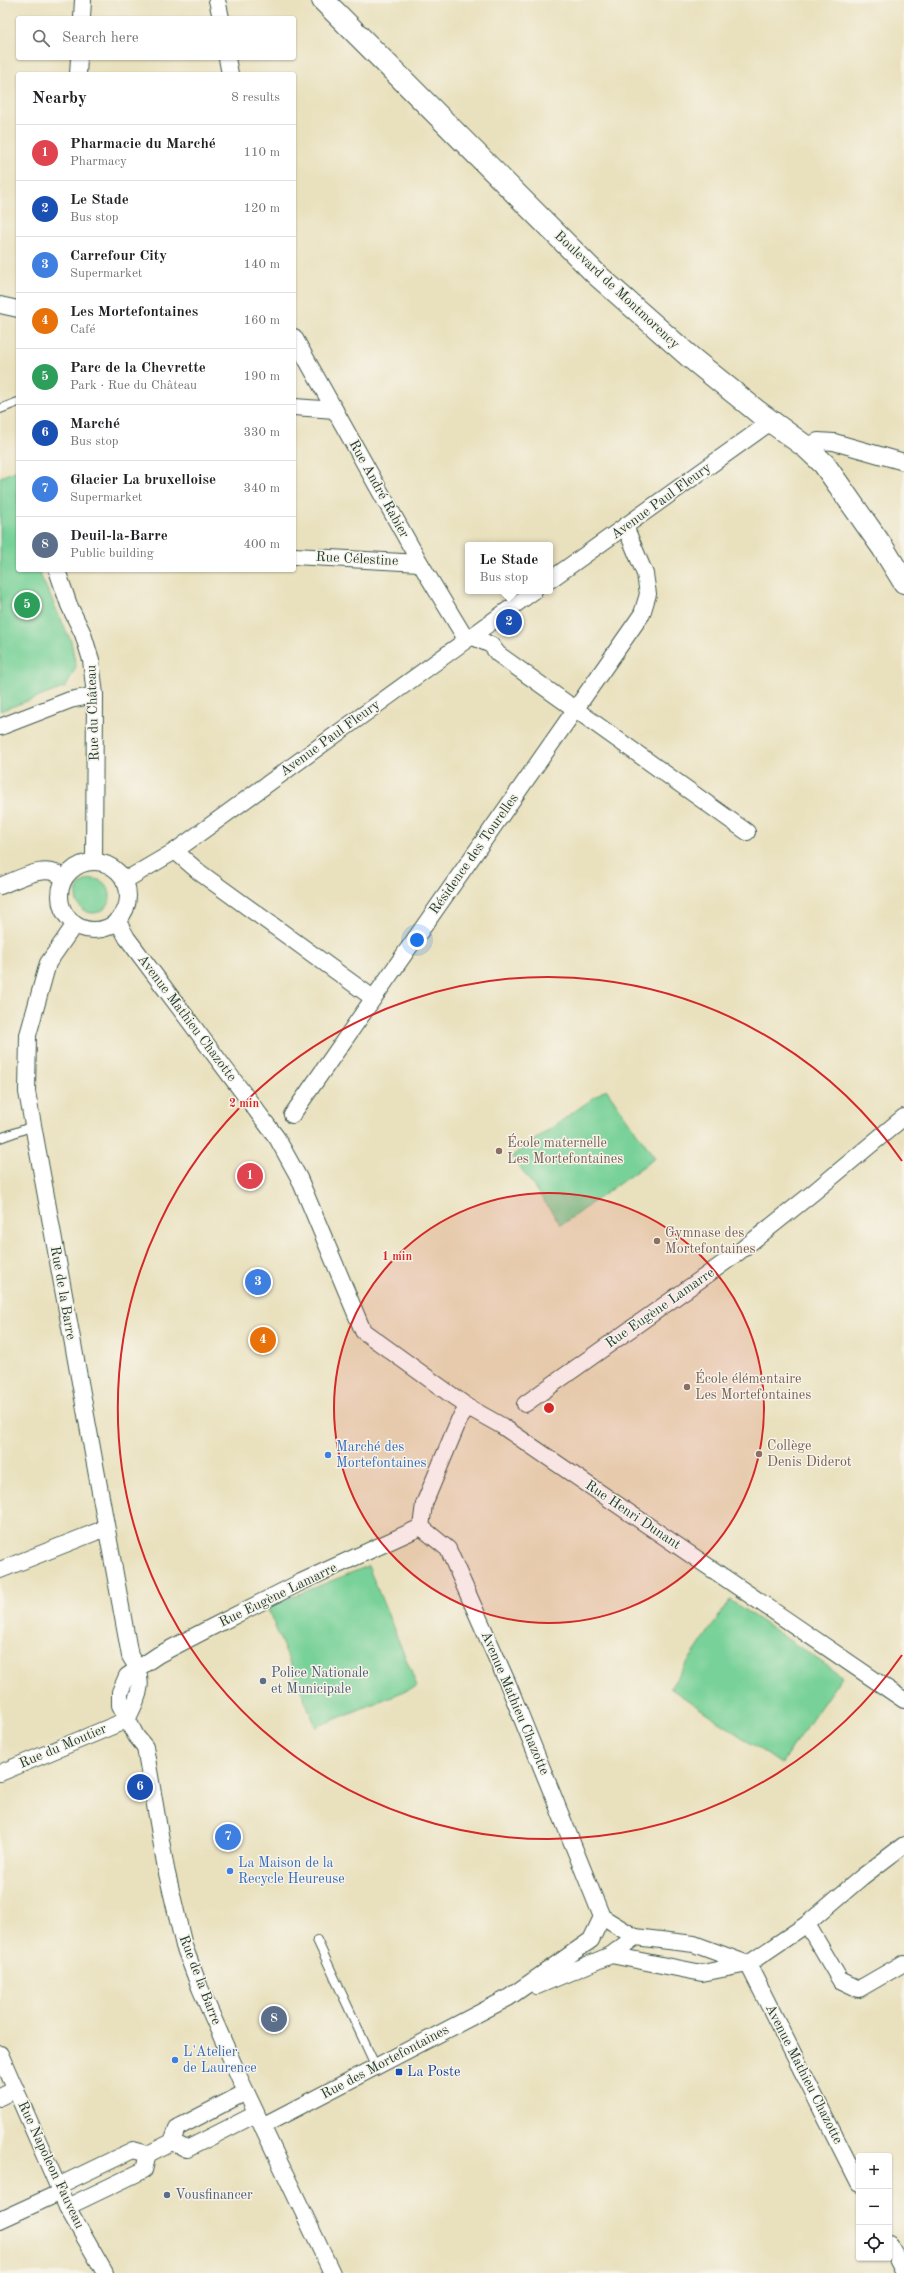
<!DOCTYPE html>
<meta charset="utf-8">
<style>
:root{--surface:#fff;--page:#f6f6f6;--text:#202124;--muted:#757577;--line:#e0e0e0;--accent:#b45309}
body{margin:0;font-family:"Old Standard TT",serif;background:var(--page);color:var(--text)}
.controls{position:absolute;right:12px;bottom:12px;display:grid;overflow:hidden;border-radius:4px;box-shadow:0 1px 3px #0004}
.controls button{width:36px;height:36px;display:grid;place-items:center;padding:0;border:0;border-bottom:1px solid var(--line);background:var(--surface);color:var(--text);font:20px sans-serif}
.you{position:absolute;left:417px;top:940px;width:14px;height:14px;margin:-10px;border:3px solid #fff;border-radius:50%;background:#1a73e8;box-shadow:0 0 0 6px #1a73e833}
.badge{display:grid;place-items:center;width:26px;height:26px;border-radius:50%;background:var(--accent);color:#fff;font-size:13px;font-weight:700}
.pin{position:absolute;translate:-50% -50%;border:2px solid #fff;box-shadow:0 1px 4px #0006}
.popup{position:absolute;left:465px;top:542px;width:88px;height:52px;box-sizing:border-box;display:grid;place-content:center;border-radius:4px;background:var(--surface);filter:drop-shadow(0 1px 3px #0005);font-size:13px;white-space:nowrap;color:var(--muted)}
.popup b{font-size:15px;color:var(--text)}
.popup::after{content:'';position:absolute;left:50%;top:100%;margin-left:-8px;border:8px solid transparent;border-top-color:var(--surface)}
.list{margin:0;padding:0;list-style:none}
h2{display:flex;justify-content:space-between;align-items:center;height:52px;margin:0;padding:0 16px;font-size:17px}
h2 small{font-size:13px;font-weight:400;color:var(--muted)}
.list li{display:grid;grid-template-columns:26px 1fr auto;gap:12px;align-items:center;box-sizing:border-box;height:56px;padding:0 16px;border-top:1px solid var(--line)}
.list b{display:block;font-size:15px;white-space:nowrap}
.list p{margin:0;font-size:13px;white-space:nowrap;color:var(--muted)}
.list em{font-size:13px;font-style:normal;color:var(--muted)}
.icon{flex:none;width:22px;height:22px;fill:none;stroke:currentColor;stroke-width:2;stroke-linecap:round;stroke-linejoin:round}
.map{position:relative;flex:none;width:904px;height:2273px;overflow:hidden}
.search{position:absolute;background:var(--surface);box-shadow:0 1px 3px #0004;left:16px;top:16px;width:280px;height:44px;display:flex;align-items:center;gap:10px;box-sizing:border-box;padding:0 14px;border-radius:4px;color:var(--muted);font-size:15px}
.panel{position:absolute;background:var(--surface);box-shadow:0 1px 3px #0004;left:16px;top:72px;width:280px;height:500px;border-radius:4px}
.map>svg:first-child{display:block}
.green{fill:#78d198;stroke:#4c8766}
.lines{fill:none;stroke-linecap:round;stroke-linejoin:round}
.lane-casing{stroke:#3d5649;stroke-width:10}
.street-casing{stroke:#3d5649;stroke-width:18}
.secondary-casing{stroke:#3d5649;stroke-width:24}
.lane{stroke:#fff;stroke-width:8}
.street{stroke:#fff;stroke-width:16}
.secondary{stroke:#fff;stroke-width:22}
.ring{fill:none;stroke:#d62828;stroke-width:2}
.education-dot{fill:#8d6e63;stroke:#f7f3e8;stroke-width:1.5}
.shop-dot{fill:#3f7fe0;stroke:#f7f3e8;stroke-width:1.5}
.service-dot{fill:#5c6f8a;stroke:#f7f3e8;stroke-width:1.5}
.transit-dot{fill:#1a4fb4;stroke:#f7f3e8;stroke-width:1.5}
.labels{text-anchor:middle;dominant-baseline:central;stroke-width:3;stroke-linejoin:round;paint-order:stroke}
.street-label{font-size:14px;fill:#1f3d34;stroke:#f7f3e8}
.education-label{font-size:14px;fill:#785e54;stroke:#f7f3e8;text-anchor:start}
.shop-label{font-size:14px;fill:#366cbe;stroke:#f7f3e8;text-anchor:start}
.service-label{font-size:14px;fill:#4e5e75;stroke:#f7f3e8;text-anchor:start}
.transit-label{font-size:14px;fill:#164399;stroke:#f7f3e8;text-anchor:start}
.centre{fill:#d62828;stroke:#f7f3e8;stroke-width:2}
.ring-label{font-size:12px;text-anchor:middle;font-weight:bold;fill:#d62828;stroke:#f7f3e8;stroke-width:3;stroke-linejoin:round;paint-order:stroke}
</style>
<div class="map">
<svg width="904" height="2273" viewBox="0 0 904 2273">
<rect width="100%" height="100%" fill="#f7f3e8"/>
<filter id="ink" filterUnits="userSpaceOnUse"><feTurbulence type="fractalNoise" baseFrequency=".025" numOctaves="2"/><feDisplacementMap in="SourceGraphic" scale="8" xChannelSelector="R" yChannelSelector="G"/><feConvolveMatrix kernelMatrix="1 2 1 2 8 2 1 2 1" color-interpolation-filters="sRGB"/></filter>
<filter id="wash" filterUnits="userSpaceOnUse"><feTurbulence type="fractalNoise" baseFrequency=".012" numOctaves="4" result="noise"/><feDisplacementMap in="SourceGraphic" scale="16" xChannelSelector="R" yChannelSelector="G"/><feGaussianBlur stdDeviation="0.9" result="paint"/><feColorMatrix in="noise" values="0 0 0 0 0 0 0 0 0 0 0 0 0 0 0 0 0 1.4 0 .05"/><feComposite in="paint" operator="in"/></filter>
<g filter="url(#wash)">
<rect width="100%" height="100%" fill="#e9e1be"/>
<g class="green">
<path d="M18 470V570H38L71 641 76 667 66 687 0 711V477Z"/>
<circle cx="93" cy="896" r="17"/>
<path d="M606 1089 655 1158 561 1225 512 1156Z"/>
<path d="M368 1566 417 1686 316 1727 267 1607Z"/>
<path d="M730 1600 842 1676 781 1764 670 1688Z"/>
</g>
</g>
<g filter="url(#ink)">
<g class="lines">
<defs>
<g id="lane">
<path d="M0 409 18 402"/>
<path d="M0 1138 33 1126"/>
<path d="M317 1940 376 2067"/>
</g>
<g id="street">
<path d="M217 0 221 18"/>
<path d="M82 18 83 0"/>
<path d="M227 58 230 74"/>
<path d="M78 74 79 58"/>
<path d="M0 305 18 309"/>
<path d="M294 337 420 563 466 639"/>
<path d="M294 407 335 410"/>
<path d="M806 447 818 441 834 442 904 462"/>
<path d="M294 556 420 563"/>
<path d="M57 570 69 605 83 634 91 660 95 695 94 862"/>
<path d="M550 580 772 421"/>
<path d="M471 636 491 645 498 654 747 832"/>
<path d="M0 727 70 700 95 695"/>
<path d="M175 851 199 872 373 998"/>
<circle cx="94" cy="896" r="34"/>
<path d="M124 881 175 851 534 591"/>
<path d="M0 886C19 879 48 861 64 879"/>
<path d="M117 920 127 938 277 1138 299 1178 363 1331 468 1407 502 1426 904 1700"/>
<path d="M292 1115 642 614 648 594 645 574 625 526"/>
<path d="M525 1404 735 1255 814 1192 904 1117"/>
<path d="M421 1527 448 1549 508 1684 602 1917 635 1937"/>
<path d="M421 1527 424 1504 459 1420 468 1407"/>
<path d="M0 1570 106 1528"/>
<path d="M0 1773 127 1720C139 1695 147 1681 130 1656L27 1092 28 1035 48 963 75 924"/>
<path d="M807 1924 840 1980 859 1989 904 1963"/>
<path d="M537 1986 611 1955"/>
<path d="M0 2054 67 2207 105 2273"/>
<path d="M0 2097 16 2089"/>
<path d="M262 2126 508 1998 591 1940 602 1917"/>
<path d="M172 2142 187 2149 256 2114"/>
<path d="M859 2184 748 1964 694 1944 635 1937 611 1955 702 1973 748 1964 807 1924 862 1877 904 1845"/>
<path d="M58 2186 133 2150 148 2154 172 2142 177 2128 246 2092"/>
<path d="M67 2207 144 2170 148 2154"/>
<path d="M0 2220 61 2192"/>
<path d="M889 2243 904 2273"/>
<path d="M332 2273 240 2079 200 1988 184 1946 166 1869 145 1747 136 1736 120 1705V1692L127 1676 158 1655 210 1628 301 1582 421 1527"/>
</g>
<path id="secondary" d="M323 0 596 274 690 357 758 412 806 447 824 464 883 548 904 582"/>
</defs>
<use href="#lane" class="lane-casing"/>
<use href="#street" class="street-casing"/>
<use href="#secondary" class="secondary-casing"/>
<use href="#lane" class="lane"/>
<use href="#street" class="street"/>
<use href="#secondary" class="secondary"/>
</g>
</g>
<circle cx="549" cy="1408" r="215" fill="#d62828" fill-opacity=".12"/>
<g class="ring">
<circle cx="549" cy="1408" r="215"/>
<path d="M902 1655A431 431 0 1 1 902 1161"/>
</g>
<g class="education-dot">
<circle cx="499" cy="1151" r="4"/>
<circle cx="657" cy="1241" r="4"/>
<circle cx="687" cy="1387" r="4"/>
<circle cx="759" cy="1454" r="4"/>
</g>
<g class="shop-dot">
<circle cx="328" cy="1455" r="4"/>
<circle cx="230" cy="1871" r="4"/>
<circle cx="175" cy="2060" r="4"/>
</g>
<g class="service-dot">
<circle cx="263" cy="1681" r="4"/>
<circle cx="167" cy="2195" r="4"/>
</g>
<rect class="transit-dot" x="395" y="2068" width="8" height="8" rx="2"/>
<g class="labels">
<g class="street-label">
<text transform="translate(617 290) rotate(43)">Boulevard de Montmorency</text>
<text transform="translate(379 489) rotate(61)">Rue André Rabier</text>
<text transform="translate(661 501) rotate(-36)">Avenue Paul Fleury</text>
<text transform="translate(357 559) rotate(3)">Rue Célestine</text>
<text transform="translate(93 713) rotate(-92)">Rue du Château</text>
<text transform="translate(330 738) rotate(-36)">Avenue Paul Fleury</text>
<text transform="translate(474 854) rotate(-55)">Résidence des Tourelles</text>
<text transform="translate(187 1018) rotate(53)">Avenue Mathieu Chazotte</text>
<text transform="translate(63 1293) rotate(80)">Rue de la Barre</text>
<text transform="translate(660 1308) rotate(-35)">Rue Eugène Lamarre</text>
<text transform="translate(633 1515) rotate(34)">Rue Henri Dunant</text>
<text transform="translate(278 1595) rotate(-26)">Rue Eugène Lamarre</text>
<text transform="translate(515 1703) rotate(67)">Avenue Mathieu Chazotte</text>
<text transform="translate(63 1746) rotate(-23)">Rue du Moutier</text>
<text transform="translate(200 1980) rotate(69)">Rue de la Barre</text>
<text transform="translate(385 2062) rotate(-28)">Rue des Mortefontaines</text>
<text transform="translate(804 2074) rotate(63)">Avenue Mathieu Chazotte</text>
<text transform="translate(51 2165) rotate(65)">Rue Napoleon Fauveau</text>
</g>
<g class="education-label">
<text x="507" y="1143">École maternelle<tspan x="507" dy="16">Les Mortefontaines</tspan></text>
<text x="665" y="1233">Gymnase des<tspan x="665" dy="16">Mortefontaines</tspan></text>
<text x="695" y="1379">École élémentaire<tspan x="695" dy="16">Les Mortefontaines</tspan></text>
<text x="767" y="1446">Collège<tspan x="767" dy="16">Denis Diderot</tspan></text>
</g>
<g class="shop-label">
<text x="336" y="1447">Marché des<tspan x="336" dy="16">Mortefontaines</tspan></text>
<text x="238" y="1863">La Maison de la<tspan x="238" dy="16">Recycle Heureuse</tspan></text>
<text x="183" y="2052">L'Atelier<tspan x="183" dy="16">de Laurence</tspan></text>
</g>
<g class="service-label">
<text x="271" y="1673">Police Nationale<tspan x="271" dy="16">et Municipale</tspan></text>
<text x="175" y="2195">Vousfinancer</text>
</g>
<g class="transit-label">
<text x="407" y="2072">La Poste</text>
</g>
</g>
<circle cx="549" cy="1408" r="6" class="centre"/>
<g class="ring-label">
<text x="244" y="1107">2 min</text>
<text x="397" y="1260">1 min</text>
</g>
</svg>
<div class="controls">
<button>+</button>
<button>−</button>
<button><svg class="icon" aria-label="locate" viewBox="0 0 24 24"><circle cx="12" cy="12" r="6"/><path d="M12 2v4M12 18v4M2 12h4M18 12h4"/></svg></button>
</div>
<div class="you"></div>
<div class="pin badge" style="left:250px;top:1176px;background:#e0444e">1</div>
<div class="pin badge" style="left:509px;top:622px;background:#1a4fb4">2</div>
<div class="popup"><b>Le Stade</b>Bus stop</div>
<div class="pin badge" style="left:258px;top:1282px;background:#3f7fe0">3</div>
<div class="pin badge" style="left:263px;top:1340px;background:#e8710a">4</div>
<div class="pin badge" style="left:27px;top:605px;background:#2e9e5b">5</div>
<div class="pin badge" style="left:140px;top:1787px;background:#1a4fb4">6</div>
<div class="pin badge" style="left:228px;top:1837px;background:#3f7fe0">7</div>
<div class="pin badge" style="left:274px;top:2019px;background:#5c6f8a">8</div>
<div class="search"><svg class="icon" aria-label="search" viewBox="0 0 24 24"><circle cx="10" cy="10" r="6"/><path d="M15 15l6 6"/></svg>Search here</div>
<section class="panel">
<h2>Nearby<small>8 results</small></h2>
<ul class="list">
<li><span class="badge" style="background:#e0444e">1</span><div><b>Pharmacie du Marché</b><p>Pharmacy</p></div><em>110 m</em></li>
<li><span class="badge" style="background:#1a4fb4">2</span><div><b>Le Stade</b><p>Bus stop</p></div><em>120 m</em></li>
<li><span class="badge" style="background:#3f7fe0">3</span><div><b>Carrefour City</b><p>Supermarket</p></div><em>140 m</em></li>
<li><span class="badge" style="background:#e8710a">4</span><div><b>Les Mortefontaines</b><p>Café</p></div><em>160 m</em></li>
<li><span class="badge" style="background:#2e9e5b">5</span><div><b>Parc de la Chevrette</b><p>Park · Rue du Château</p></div><em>190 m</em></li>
<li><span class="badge" style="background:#1a4fb4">6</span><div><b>Marché</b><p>Bus stop</p></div><em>330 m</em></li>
<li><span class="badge" style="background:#3f7fe0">7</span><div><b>Glacier La bruxelloise</b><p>Supermarket</p></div><em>340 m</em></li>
<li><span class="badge" style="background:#5c6f8a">8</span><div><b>Deuil-la-Barre</b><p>Public building</p></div><em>400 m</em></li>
</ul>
</section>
</div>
